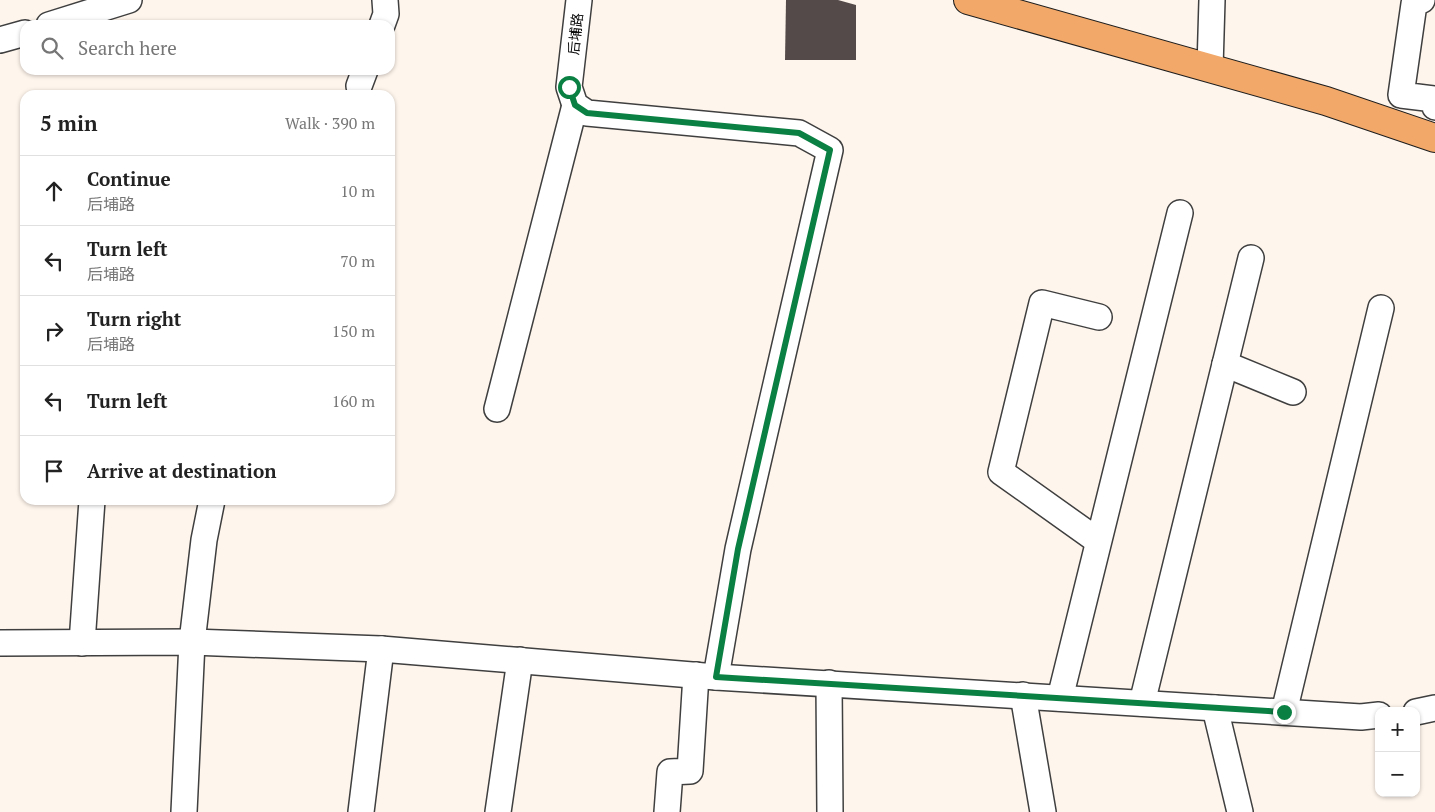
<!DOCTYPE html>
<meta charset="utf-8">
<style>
:root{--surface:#fff;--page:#f6f6f6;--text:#222;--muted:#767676;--line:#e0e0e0}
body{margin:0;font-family:"PT Serif","Noto Sans TC",serif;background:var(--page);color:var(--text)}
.controls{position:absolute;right:15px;bottom:15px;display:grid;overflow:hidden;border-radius:10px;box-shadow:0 1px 4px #0004}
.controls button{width:45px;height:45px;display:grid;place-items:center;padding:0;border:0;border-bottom:1px solid var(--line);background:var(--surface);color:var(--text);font:25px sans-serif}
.stop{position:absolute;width:15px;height:15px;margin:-11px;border:4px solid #0b8043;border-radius:50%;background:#fff}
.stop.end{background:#0b8043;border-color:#fff;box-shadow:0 1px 5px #0008}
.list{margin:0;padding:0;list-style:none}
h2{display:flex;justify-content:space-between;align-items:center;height:65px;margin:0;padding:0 20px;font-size:21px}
h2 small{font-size:16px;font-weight:400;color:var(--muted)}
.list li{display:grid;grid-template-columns:32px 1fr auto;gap:15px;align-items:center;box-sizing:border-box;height:70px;padding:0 20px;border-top:1px solid var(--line)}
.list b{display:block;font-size:19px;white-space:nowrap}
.list p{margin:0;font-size:16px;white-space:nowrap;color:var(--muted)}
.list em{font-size:16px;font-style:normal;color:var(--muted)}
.icon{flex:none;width:28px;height:28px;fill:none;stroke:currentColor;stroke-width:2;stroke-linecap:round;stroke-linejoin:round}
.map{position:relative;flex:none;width:1435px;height:812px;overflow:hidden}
.search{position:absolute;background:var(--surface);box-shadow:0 1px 4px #0004;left:20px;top:20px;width:375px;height:55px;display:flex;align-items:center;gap:12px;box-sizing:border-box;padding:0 18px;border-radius:15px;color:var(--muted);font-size:19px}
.panel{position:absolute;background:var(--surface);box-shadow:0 1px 4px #0004;left:20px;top:90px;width:375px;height:415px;border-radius:15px}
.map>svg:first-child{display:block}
.building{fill:#544a49}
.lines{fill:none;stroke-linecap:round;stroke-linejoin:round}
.minor-casing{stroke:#3f3f3f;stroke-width:28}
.major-casing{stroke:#1d1d1d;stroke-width:30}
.minor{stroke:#fff;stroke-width:25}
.major{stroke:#f1a869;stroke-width:28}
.route{stroke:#0b8043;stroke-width:6}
.labels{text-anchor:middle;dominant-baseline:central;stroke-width:5;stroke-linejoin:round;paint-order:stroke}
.street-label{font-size:14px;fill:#0c0c0c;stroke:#fff}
</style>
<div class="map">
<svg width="1435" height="812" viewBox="0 0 1435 812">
<rect width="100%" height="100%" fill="#fef5ec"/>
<path class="building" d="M786 0H838L856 5V60H785Z"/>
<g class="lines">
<defs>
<g id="minor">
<path d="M579 0 569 87 575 105 587 113 799 133 830 150 738 549 716 677"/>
<path d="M1422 0 1414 4 1401 95 1434 99 1435 107"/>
<path d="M49 25 129 0"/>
<path d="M382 25 386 14 385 0"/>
<path d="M0 40 25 33"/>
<path d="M1210 68 1212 0"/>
<path d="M359 86 365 70"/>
<path d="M1225 364 1293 392"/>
<path d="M497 409 575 105"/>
<path d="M1098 541 1001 472 1042 303 1099 317"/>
<path d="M0 643 192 642 381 649 716 677 1361 717 1379 715"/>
<path d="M82 643 92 500"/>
<path d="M829 683 830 812"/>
<path d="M1023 695 1043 812"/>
<path d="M1060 698 1180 213"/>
<path d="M1142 703 1251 258"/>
<path d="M1215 708 1240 812"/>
<path d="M1284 712 1381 308"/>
<path d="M1416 712 1435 708"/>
<path d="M184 812 192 642 204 540 212 500"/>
<path d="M361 812 381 649"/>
<path d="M498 812 520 660"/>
<path d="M667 812 670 772 690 771 696 675"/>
</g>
<path id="major" d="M968 0 1326 101 1435 138"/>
</defs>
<use href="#minor" class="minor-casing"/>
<use href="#major" class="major-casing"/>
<use href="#minor" class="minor"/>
<use href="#major" class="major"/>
</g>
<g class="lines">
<path class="route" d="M569 87 575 105 587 113 799 133 830 150 738 549 716 677 1284 712"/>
</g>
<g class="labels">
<g class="street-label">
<text transform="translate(575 34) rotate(-84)">后埔路</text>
</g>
</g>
</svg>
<div class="controls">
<button>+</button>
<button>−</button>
</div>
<div class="stop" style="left:569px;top:87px"></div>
<div class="stop end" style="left:1284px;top:712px"></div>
<div class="search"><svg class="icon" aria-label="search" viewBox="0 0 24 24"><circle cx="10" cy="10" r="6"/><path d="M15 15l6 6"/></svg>Search here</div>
<section class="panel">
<h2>5 min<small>Walk · 390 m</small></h2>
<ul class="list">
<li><svg class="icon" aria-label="ahead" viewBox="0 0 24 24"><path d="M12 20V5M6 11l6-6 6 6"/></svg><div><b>Continue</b><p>后埔路</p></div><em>10 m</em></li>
<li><svg class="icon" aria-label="left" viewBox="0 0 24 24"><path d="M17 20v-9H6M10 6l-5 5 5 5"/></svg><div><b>Turn left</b><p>后埔路</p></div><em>70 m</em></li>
<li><svg class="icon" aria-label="right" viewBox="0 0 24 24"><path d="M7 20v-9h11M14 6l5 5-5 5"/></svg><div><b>Turn right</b><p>后埔路</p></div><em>150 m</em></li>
<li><svg class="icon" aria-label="left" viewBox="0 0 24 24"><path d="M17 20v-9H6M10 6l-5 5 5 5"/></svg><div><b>Turn left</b></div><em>160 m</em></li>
<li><svg class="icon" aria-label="arrive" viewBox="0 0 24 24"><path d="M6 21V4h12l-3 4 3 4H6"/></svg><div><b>Arrive at destination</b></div></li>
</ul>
</section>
</div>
